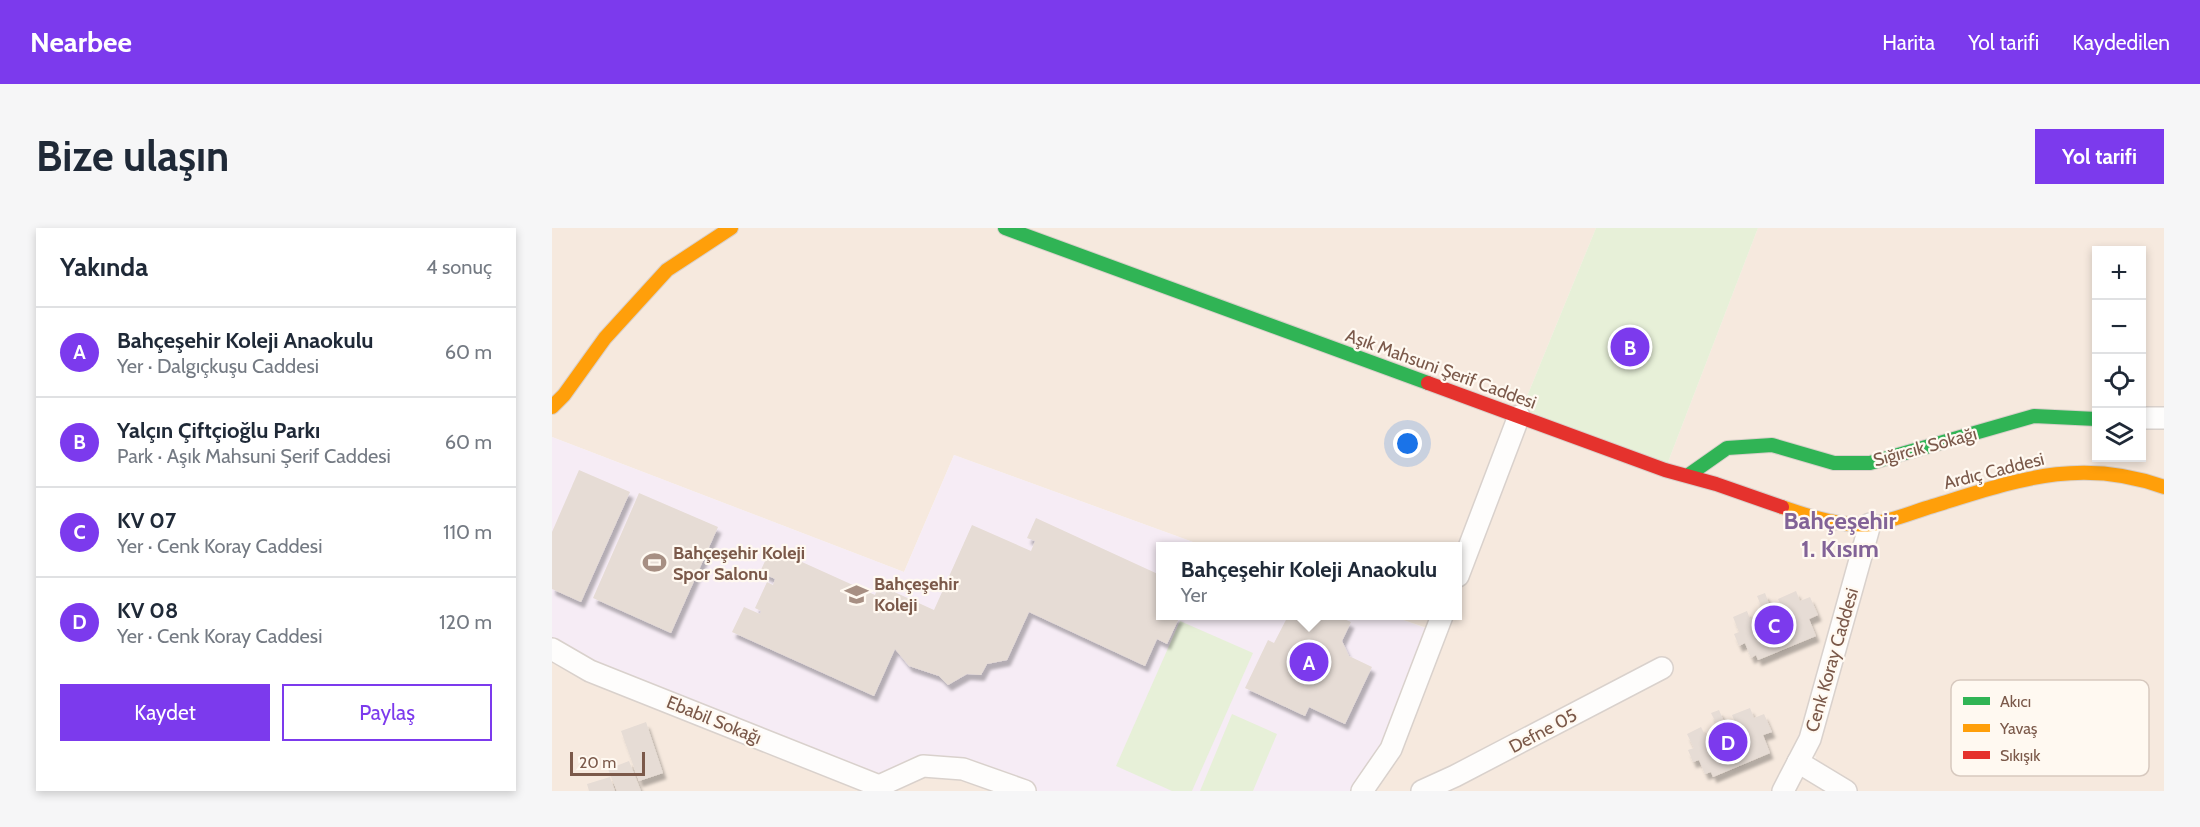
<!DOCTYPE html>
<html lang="tr">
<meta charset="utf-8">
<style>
:root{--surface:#fff;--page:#f6f6f7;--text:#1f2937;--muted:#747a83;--line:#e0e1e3;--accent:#7c3aed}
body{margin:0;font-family:Cabin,sans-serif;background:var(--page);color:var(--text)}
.controls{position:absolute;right:18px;top:18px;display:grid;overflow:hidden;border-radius:0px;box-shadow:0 3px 9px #0003}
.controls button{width:54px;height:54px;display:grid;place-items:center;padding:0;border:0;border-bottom:2px solid var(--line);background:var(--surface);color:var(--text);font:30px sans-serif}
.scale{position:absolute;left:18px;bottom:15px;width:75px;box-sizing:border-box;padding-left:6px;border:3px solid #7b594a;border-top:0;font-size:16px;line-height:21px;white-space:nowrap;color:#7b594a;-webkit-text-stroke:4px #fff9f1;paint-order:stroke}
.you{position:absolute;left:856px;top:216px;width:21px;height:21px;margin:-15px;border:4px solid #fff;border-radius:50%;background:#1a73e8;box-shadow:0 0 0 9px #1a73e833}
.badge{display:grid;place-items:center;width:39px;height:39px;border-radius:50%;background:var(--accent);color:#fff;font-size:20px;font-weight:700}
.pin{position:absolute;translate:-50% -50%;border:3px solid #fff;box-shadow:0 2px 6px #0006}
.popup{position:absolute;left:604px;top:314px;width:306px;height:78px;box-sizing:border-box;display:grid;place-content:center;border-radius:0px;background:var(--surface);filter:drop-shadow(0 2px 4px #0005);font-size:20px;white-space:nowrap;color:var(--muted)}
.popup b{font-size:22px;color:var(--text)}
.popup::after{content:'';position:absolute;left:50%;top:100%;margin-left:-12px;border:12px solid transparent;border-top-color:var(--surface)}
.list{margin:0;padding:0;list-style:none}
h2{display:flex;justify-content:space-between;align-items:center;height:78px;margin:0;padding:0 24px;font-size:26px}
h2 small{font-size:20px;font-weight:400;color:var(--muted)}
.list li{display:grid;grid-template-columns:39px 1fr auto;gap:18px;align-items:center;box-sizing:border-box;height:90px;padding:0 24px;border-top:2px solid var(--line)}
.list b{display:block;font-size:22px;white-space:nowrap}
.list p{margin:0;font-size:20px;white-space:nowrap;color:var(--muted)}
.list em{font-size:20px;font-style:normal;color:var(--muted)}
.actions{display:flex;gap:12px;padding:18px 24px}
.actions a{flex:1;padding:14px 0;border:2px solid var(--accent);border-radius:0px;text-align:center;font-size:21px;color:var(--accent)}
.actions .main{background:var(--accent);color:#fff}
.icon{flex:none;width:33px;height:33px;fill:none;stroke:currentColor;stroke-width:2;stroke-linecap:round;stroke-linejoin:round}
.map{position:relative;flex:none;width:1612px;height:563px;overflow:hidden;border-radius:0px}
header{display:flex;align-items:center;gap:36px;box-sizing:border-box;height:84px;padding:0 30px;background:var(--accent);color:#fff}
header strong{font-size:28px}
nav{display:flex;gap:33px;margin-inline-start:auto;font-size:21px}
.intro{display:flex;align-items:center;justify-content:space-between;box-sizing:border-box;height:144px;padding:0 36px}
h1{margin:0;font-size:42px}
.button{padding:15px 27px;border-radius:0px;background:var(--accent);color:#fff;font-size:21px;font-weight:700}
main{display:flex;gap:36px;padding:0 36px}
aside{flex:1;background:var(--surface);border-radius:0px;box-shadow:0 3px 9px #0003}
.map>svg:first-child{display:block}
.residential{fill:#f6e9de;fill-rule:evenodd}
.education{fill:#f6ecf5}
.green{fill:#e7f0d8}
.building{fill:#e6dcd5;filter:url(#shadow)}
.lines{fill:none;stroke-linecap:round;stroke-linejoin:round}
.street-casing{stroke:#d9d1cc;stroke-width:24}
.fast-casing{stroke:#d9d0ca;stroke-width:16}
.slow-casing{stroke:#d9d0ca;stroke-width:16}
.jam-casing{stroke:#d9d0ca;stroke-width:16}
.street{stroke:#fefdfc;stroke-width:21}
.fast{stroke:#30b455;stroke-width:14}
.slow{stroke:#ff9f0a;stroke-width:14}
.jam{stroke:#e5322d;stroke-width:14}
.labels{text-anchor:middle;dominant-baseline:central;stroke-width:4.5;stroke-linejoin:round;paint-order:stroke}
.street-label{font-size:18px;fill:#7b594a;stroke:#fff9f1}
.poi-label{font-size:18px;font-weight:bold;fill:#7b594a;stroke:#fff9f1;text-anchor:start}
.district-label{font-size:24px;font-weight:bold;fill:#826397;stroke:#fff9f1}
.key{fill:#fff9f1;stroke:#d7c9bf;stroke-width:1.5}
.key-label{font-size:16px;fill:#7b594a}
</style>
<header>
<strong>Nearbee</strong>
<nav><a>Harita</a><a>Yol tarifi</a><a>Kaydedilen</a></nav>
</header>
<div class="intro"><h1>Bize ulaşın</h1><a class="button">Yol tarifi</a></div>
<main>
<aside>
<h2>Yakında<small>4 sonuç</small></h2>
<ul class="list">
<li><span class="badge">A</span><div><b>Bahçeşehir Koleji Anaokulu</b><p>Yer · Dalgıçkuşu Caddesi</p></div><em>60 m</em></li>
<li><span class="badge">B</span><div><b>Yalçın Çiftçioğlu Parkı</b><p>Park · Aşık Mahsuni Şerif Caddesi</p></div><em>60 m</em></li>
<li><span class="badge">C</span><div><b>KV 07</b><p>Yer · Cenk Koray Caddesi</p></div><em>110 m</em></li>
<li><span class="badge">D</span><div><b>KV 08</b><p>Yer · Cenk Koray Caddesi</p></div><em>120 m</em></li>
</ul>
<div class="actions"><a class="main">Kaydet</a><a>Paylaş</a></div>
</aside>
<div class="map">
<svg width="1612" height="563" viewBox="0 0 1612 563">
<defs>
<filter id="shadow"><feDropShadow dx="3.5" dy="6" stdDeviation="1.5" flood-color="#0004"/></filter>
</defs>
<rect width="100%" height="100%" fill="#faf4ee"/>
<g class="residential">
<path d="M0 0H1044L967 188 1113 242 1206 0H1612V563H1234L1251 537 1268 546 1259 512 1231 563H810L884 403 840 388H906V318H652L402 227 352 344 0 209ZM1544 22H1590V230H1544Z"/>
<path d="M0 421 371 538 473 563H0Z"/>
</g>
<path class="education" d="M0 209 352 344 402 227 652 318H608V388H840L884 404 810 563H473L371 538 327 558 0 421Z"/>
<g class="green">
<path d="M1044 0H1206L1113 242 967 188Z"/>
<path d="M628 393 701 425 640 563H620L564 538Z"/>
<path d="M680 486 725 506 701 563H648Z"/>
</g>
<g class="building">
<path d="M27 242 78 264 29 374 0 361V304Z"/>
<path d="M87 265 166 299 119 405 41 370Z"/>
<path d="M484 290 608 347V388H628L615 416 605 411 593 438 477 384 455 432 435 436 429 447 415 446 396 457 387 448 357 438 343 421 322 468 180 404 192 379 208 386 209 383 203 380 215 354 221 357 223 351 208 344 219 320 323 367 327 357 382 382 420 297 479 323 483 313 475 310Z"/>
<path d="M1244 363 1248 373 1258 369 1266 387 1257 391 1264 408 1206 432 1204 427 1199 430 1193 415 1187 418 1182 406 1187 404 1181 389 1195 383 1198 391 1212 385 1205 368 1213 365 1219 381 1229 377 1226 371Z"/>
<path d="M736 388H785L799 394 790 413 797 428 820 439 793 496 757 479 753 488 693 460 716 412 722 415Z"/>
<path d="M1198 480 1202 490 1212 486 1220 504 1211 507 1218 525 1161 549 1159 544 1153 546 1147 532 1141 534 1136 522 1142 520 1135 506 1149 499 1153 507 1167 501 1159 485 1167 482 1174 498 1183 494 1180 487Z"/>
<path d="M94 494 111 545 87 553 69 503Z"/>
<path d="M77 533 89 563H65L56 541Z"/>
<path d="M58 549 63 563H37L35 556Z"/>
</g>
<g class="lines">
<defs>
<g id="street">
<path d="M1590 190H1612"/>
<path d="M906 348 967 188"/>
<path d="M0 421 38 443 327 558"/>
<path d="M1246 534 1294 563"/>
<path d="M323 563 327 558 371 538 411 541 473 563"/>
<path d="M810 563 839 521 890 388"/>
<path d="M870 563 903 548 1110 440"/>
<path d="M1231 563 1258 511 1318 296"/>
</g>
<g id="fast">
<path d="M453 0 876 155"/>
<path d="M1138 246 1175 220 1220 217 1282 235H1318L1482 188 1544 191"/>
</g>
<g id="slow">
<path d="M0 179 12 167 53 110 115 42 179 0"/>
<path d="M1230 279C1258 289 1290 299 1320 296 1340 293 1361 284 1381 278 1463 253 1527 228 1612 259"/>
</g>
<path id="jam" d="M876 155 1113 242 1164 256 1230 279"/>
</defs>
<use href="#street" class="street-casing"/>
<use href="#fast" class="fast-casing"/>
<use href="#slow" class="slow-casing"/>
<use href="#jam" class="jam-casing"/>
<use href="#street" class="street"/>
<use href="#fast" class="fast"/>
<use href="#slow" class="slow"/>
<use href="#jam" class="jam"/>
</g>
<defs>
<symbol id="stadium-bare" viewBox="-9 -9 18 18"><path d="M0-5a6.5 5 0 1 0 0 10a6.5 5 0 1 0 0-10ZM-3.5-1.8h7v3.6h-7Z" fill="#a78f83" stroke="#fff9f1" stroke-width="2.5" paint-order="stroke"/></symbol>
<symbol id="school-bare" viewBox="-9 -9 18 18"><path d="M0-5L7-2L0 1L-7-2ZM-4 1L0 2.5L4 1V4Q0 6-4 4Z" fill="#a78f83" stroke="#fff9f1" stroke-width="2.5" paint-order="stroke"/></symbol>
</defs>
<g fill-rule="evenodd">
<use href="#stadium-bare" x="86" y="318" width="33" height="33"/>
<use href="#school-bare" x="288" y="350" width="33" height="33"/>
</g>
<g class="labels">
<g class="street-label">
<text transform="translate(889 141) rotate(20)">Aşık Mahsuni Şerif Caddesi</text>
<text transform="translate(1373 219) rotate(-15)">Sığırcık Sokağı</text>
<text transform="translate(1442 243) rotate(-14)">Ardıç Caddesi</text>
<text transform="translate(1280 432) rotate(-74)">Cenk Koray Caddesi</text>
<text transform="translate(162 492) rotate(22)">Ebabil Sokağı</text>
<text transform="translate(991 503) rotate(-28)">Defne 05</text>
</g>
<g class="poi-label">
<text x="121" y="325">Bahçeşehir Koleji<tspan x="121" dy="21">Spor Salonu</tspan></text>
<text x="322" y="356">Bahçeşehir<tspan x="322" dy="21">Koleji</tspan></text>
</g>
<g class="district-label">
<text x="1288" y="292">Bahçeşehir<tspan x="1288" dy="28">1. Kısım</tspan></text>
</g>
</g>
<rect x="1399" y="452" width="198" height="96" rx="9" class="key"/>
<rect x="1411" y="469" width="27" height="8" fill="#30b455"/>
<rect x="1411" y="496" width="27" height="8" fill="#ff9f0a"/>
<rect x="1411" y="523" width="27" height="8" fill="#e5322d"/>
<g class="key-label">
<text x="1448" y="479">Akıcı</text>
<text x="1448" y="506">Yavaş</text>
<text x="1448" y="533">Sıkışık</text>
</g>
</svg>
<div class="controls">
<button>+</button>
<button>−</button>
<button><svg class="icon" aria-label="locate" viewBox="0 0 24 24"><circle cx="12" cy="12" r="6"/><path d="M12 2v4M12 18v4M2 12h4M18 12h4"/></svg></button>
<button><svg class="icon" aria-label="layers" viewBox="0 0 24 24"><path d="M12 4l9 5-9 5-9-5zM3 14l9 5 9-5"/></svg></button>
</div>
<div class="scale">20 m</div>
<div class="you"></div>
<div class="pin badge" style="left:757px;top:434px">A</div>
<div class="popup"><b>Bahçeşehir Koleji Anaokulu</b>Yer</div>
<div class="pin badge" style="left:1078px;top:119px">B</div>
<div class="pin badge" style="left:1222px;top:397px">C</div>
<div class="pin badge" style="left:1176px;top:514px">D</div>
</div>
</main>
